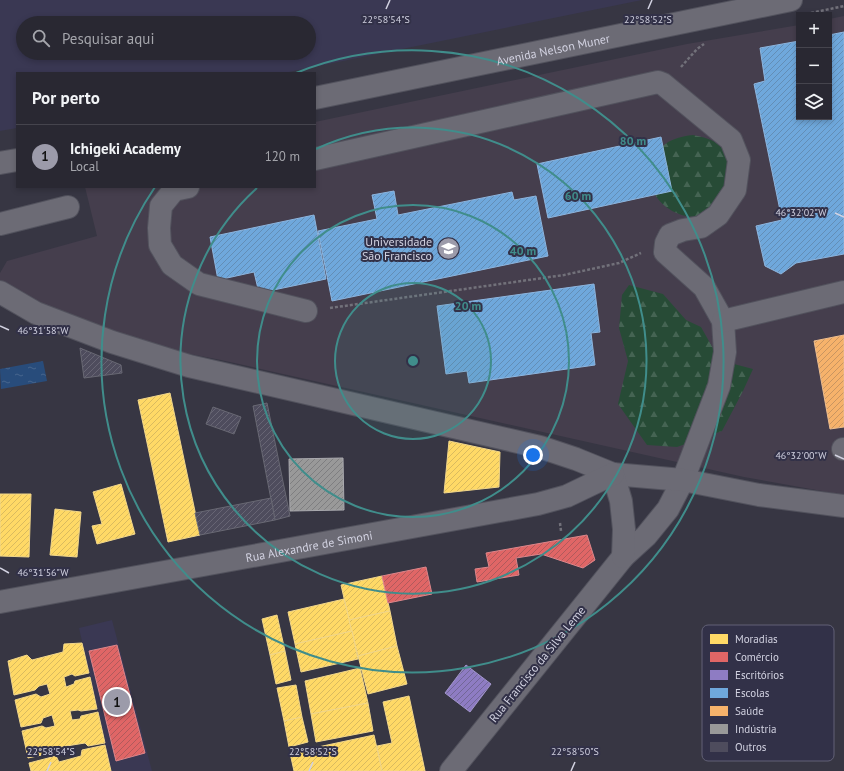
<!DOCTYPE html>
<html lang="pt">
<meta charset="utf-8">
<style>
:root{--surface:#292832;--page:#35343e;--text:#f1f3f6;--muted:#a5a6ac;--line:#45444d;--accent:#9c9baa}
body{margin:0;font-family:"PT Sans",sans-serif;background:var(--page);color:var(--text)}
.controls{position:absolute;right:12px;top:12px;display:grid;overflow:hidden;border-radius:0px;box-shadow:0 2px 6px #0003}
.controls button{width:36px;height:36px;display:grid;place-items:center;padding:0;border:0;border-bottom:1px solid var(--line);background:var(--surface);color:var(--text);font:20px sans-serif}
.you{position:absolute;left:533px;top:455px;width:14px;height:14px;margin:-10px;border:3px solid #fff;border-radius:50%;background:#1a73e8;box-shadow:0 0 0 6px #1a73e833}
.badge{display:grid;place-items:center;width:26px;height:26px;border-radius:50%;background:var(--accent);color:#111;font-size:13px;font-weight:700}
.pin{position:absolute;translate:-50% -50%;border:2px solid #fff;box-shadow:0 1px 4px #0006}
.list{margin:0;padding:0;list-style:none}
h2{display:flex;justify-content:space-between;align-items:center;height:52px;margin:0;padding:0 16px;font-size:17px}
h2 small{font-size:13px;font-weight:400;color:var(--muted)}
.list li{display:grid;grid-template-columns:26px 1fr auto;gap:12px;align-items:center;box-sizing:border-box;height:64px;padding:0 16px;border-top:1px solid var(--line)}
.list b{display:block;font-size:15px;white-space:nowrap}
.list p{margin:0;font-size:13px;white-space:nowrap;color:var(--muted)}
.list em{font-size:13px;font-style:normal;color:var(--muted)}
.icon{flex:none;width:22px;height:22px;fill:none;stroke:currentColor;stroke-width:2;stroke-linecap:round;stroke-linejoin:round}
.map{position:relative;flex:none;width:844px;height:771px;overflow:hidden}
.search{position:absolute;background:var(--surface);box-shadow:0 2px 6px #0003;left:16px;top:16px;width:300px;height:44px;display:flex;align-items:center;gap:10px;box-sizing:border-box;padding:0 14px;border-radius:22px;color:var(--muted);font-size:15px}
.panel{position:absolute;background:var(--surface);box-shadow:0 2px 6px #0003;left:16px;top:72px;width:300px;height:116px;border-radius:0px}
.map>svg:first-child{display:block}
.built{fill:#3a3853;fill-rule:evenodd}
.education{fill:#453e4d}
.forest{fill:url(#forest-firs)}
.water{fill:url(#water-ripples)}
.homes{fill:url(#homes-hatch);stroke:#f2d78b}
.shops{fill:url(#shops-hatch);stroke:#dc868b}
.offices{fill:url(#offices-hatch);stroke:#a296cc}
.schools{fill:url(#schools-hatch);stroke:#8db5de}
.health{fill:url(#health-hatch);stroke:#ebbc8e}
.industry{fill:url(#industry-hatch);stroke:#aaaaaf}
.building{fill:url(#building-hatch);stroke:#686873}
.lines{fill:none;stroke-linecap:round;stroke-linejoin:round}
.minor-casing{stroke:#52525d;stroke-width:24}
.path{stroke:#72717a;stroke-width:2.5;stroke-dasharray:3 2;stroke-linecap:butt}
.minor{stroke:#6c6b75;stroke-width:22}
.ticks{fill:none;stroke:#d2d2e1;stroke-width:1.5}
.ring{fill:none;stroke:#408d8b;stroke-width:2}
.labels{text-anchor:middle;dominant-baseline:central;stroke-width:4;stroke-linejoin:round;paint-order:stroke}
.street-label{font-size:12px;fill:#d2d2e1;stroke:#323148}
.poi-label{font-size:12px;fill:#d2d2e1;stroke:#323148;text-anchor:end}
.key{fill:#323148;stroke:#626176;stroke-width:1}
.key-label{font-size:11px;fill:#d2d2e1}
.ticks-label{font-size:10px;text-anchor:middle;fill:#d2d2e1;stroke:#323148;stroke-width:4;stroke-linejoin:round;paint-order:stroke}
.centre{fill:#408d8b;stroke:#323148;stroke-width:2}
.ring-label{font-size:12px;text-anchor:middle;font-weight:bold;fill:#408d8b;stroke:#323148;stroke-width:4;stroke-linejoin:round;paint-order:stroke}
</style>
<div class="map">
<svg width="844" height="771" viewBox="0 0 844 771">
<defs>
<pattern id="forest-firs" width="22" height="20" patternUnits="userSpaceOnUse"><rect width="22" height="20" fill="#274b36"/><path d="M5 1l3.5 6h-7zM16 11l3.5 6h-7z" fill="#456453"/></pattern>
<pattern id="water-ripples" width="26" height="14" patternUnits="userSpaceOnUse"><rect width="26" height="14" fill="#284c7b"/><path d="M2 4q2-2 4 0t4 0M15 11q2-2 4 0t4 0" fill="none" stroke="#46658d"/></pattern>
<pattern id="homes-hatch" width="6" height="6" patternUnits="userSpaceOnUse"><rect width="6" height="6" fill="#ffd966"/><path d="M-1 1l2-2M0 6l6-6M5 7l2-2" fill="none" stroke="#d9ba5f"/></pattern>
<pattern id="shops-hatch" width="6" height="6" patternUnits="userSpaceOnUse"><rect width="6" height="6" fill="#e06666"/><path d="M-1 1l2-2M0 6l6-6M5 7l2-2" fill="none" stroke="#b05a5c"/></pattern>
<pattern id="offices-hatch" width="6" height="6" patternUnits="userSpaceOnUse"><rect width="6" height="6" fill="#8e7cc3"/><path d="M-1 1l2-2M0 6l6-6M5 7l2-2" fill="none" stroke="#726797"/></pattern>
<pattern id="schools-hatch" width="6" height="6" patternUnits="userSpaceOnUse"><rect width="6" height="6" fill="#6fa8dc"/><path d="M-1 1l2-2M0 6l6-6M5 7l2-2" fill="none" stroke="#638eb6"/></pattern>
<pattern id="health-hatch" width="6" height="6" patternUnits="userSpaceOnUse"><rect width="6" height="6" fill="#f6b26b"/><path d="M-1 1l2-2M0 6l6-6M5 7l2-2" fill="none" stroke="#c89561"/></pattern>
<pattern id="industry-hatch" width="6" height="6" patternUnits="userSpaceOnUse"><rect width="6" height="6" fill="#999"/><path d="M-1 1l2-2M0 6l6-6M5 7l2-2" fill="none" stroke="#7e7e80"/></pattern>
<pattern id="building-hatch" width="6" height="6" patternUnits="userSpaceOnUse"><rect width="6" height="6" fill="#4e4c5d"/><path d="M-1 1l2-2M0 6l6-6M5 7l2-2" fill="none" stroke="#676574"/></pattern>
</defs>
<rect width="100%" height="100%" fill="#373643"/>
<g class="built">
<path d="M0 0H642L284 73H17V128L0 131ZM23 23H309V53H23Z"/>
<path d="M112 620 152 771H111L79 628Z"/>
</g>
<path class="education" d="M844 16V495L744 477 221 360 133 343 33 305 0 281V273L7 261 97 236 85 187H315V122L687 44 799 25V117H829V19Z"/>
<g class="forest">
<path d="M693 135C726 141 726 151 733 181 728 188 714 210 709 213 691 224 661 210 654 192 653 187 655 179 656 173 656 168 656 157 658 152 665 140 681 136 693 135Z"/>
<path d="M629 285 663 294 686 320 701 327 714 350 734 364 753 369 743 391 722 431 677 447 647 445 618 404 628 361 619 328 622 295Z"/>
</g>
<path class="water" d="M43 361 47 381 1 389 0 369Z"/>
<g class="homes">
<path d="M170 393 200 535 168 542 138 400Z"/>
<path d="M449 441 500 452 499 487 444 493Z"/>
<path d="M121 484 135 534 97 544 92 526 102 524 93 492Z"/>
<path d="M0 494H31L29 557 0 556Z"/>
<path d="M55 509 81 512 77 557 50 555Z"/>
<path d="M382 576 390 611 349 620 341 585Z"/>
<path d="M344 599 352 631 295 644 288 612Z"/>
<path d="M390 611 397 646 358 656 349 620Z"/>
<path d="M277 615 285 651 270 655 262 619Z"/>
<path d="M352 631 358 659 301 672 295 644Z"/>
<path d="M82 643 89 673 75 676 72 674 64 677 66 687 74 684 75 681 90 677 97 709 81 711 78 710 70 711 72 720 80 719 81 716 98 712 105 743 88 746 85 743 54 748 51 753 28 758 22 731 42 726 46 728 55 726 52 715 43 718 41 723 21 727 15 700 36 694 41 697 50 694 47 684 39 686 35 690 14 695 8 661 27 655 32 660 63 652 64 644Z"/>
<path d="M397 646 407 684 368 694 358 656Z"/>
<path d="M285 651 291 680 276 684 270 655Z"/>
<path d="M360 668 368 703 311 714 305 681Z"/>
<path d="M296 685 302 717 284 721 277 688Z"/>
<path d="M409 696 425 771H382L377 746 392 743 383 702Z"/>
<path d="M368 703 373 731 316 742 311 714Z"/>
<path d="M302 717 308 742 289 747 284 721Z"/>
<path d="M374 735 382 771H294L290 753Z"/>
<path d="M105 745 111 771H31L29 763 56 756 59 762 81 756 82 750Z"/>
</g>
<g class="shops">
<path d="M587 535 595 560 583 568 541 554 516 558 519 575 477 582 475 569 489 567 486 553Z"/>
<path d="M426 567 432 594 388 603 382 576Z"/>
<path d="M117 645 145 753 116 761 89 651Z"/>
</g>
<path class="offices" d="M466 665 491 684 470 712 445 693Z"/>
<g class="schools">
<path d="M844 32V254L796 263 781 274 765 266 756 226 782 220 754 84 765 81 760 48 799 41V117H829V35Z"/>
<path d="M661 137 672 191 548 218 537 164Z"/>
<path d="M394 191 398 215 512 192 514 200 536 196 548 256 332 301 318 231 377 219 372 195Z"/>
<path d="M314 215 326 279 259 293 254 272 218 280 210 237Z"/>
<path d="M594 284 600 332 591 333 595 365 469 383 467 371 446 374 437 306Z"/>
</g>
<path class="health" d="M844 335V427L830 429 814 341Z"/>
<path class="industry" d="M343 458 344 510 290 511 289 459Z"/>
<g class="building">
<path d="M80 348 121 365 122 373 84 378Z"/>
<path d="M267 403 290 516 275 520 253 406Z"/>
<path d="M213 407 241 417 234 434 206 424Z"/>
<path d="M271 498 275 520 200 535 195 513Z"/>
</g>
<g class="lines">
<defs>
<g id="minor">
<path id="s1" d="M315 98 791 0"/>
<path d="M315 159 658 82 663 84 731 140 739 160 735 190 718 215 701 227 683 230 670 235 666 243 665 252 704 287 723 321 725 352 719 386 683 480 668 509 646 536 623 557 451 771"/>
<path d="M0 163 17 160"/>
<path d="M188 187 174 190 161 206 159 228 160 245 172 265 199 284 306 311"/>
<path d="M0 224 68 207"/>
<path d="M0 292 36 313 112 342 189 366 540 447 576 459 613 474 683 480 759 495 844 506"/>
<path d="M723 321 844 292"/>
<path d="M843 449H844"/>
<path d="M613 474 621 501 624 529 623 557"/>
<path id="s2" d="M0 602 538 504 567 496 613 474"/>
</g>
</defs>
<use href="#minor" class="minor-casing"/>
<g class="path">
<path d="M811 13 844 6"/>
<path d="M681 67 697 49 704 44"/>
<path d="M330 308 564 275 619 263 641 253"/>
<path d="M560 523 561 531"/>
</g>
<use href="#minor" class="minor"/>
</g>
<path class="ticks" d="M386 9 390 0M648 9 652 0M835 213 844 217M0 326 9 330M835 455 844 459M0 568 9 573M47 771 51 762M309 771 313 762M571 771 575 762"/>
<circle cx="413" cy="361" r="78" fill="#408d8b" fill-opacity=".12"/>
<g class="ring">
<circle cx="413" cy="361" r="78"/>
<circle cx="413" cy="361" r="156"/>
<path d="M316 149A233 233 0 1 1 257 188"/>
<path d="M296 73A311 311 0 1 1 155 187"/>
</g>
<defs>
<symbol id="university-disc" viewBox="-11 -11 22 22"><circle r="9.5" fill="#9c9baa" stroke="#323148"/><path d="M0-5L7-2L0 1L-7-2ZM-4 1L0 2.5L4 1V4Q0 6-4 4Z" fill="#fff"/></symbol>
</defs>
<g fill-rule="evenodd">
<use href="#university-disc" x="436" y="236" width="25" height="25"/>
</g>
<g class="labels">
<g class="street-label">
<text stroke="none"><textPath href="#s1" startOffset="243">Avenida Nelson Muner</textPath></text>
<text stroke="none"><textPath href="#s2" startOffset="314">Rua Alexandre de Simoni</textPath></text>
<text transform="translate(537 664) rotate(-51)">Rua Francisco da Silva Leme</text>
</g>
<g class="poi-label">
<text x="432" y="241">Universidade<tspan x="432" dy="14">São Francisco</tspan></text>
</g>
</g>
<rect x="702" y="625" width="132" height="136" rx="6" class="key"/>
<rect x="710" y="634" width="18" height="10" fill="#ffd966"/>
<rect x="710" y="652" width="18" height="10" fill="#e06666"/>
<rect x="710" y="670" width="18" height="10" fill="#8e7cc3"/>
<rect x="710" y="688" width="18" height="10" fill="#6fa8dc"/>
<rect x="710" y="706" width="18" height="10" fill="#f6b26b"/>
<rect x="710" y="724" width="18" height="10" fill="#999"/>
<rect x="710" y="742" width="18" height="10" fill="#4e4c5d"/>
<g class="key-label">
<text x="735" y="643">Moradias</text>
<text x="735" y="661">Comércio</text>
<text x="735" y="679">Escritórios</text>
<text x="735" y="697">Escolas</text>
<text x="735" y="715">Saúde</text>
<text x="735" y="733">Indústria</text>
<text x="735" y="751">Outros</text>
</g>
<g class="ticks-label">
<text x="386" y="23">22°58'54"S</text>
<text x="648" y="23">22°58'52"S</text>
<text x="801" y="216">46°32'02"W</text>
<text x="43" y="334">46°31'58"W</text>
<text x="801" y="459">46°32'00"W</text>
<text x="43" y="576">46°31'56"W</text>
<text x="51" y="755">22°58'54"S</text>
<text x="313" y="755">22°58'52"S</text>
<text x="575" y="755">22°58'50"S</text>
</g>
<circle cx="413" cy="361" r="6" class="centre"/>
<g class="ring-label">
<text x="633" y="145">80 m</text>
<text x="578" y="200">60 m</text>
<text x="523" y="255">40 m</text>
<text x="468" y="310">20 m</text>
</g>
</svg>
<div class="controls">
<button>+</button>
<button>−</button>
<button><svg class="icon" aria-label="layers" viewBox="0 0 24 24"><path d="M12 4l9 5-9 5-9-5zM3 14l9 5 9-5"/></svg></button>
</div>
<div class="you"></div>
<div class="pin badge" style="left:117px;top:702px">1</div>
<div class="search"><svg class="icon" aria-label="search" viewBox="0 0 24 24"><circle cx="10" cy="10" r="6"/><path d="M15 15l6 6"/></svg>Pesquisar aqui</div>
<section class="panel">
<h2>Por perto<small></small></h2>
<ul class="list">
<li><span class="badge">1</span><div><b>Ichigeki Academy</b><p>Local</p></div><em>120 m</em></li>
</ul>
</section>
</div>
